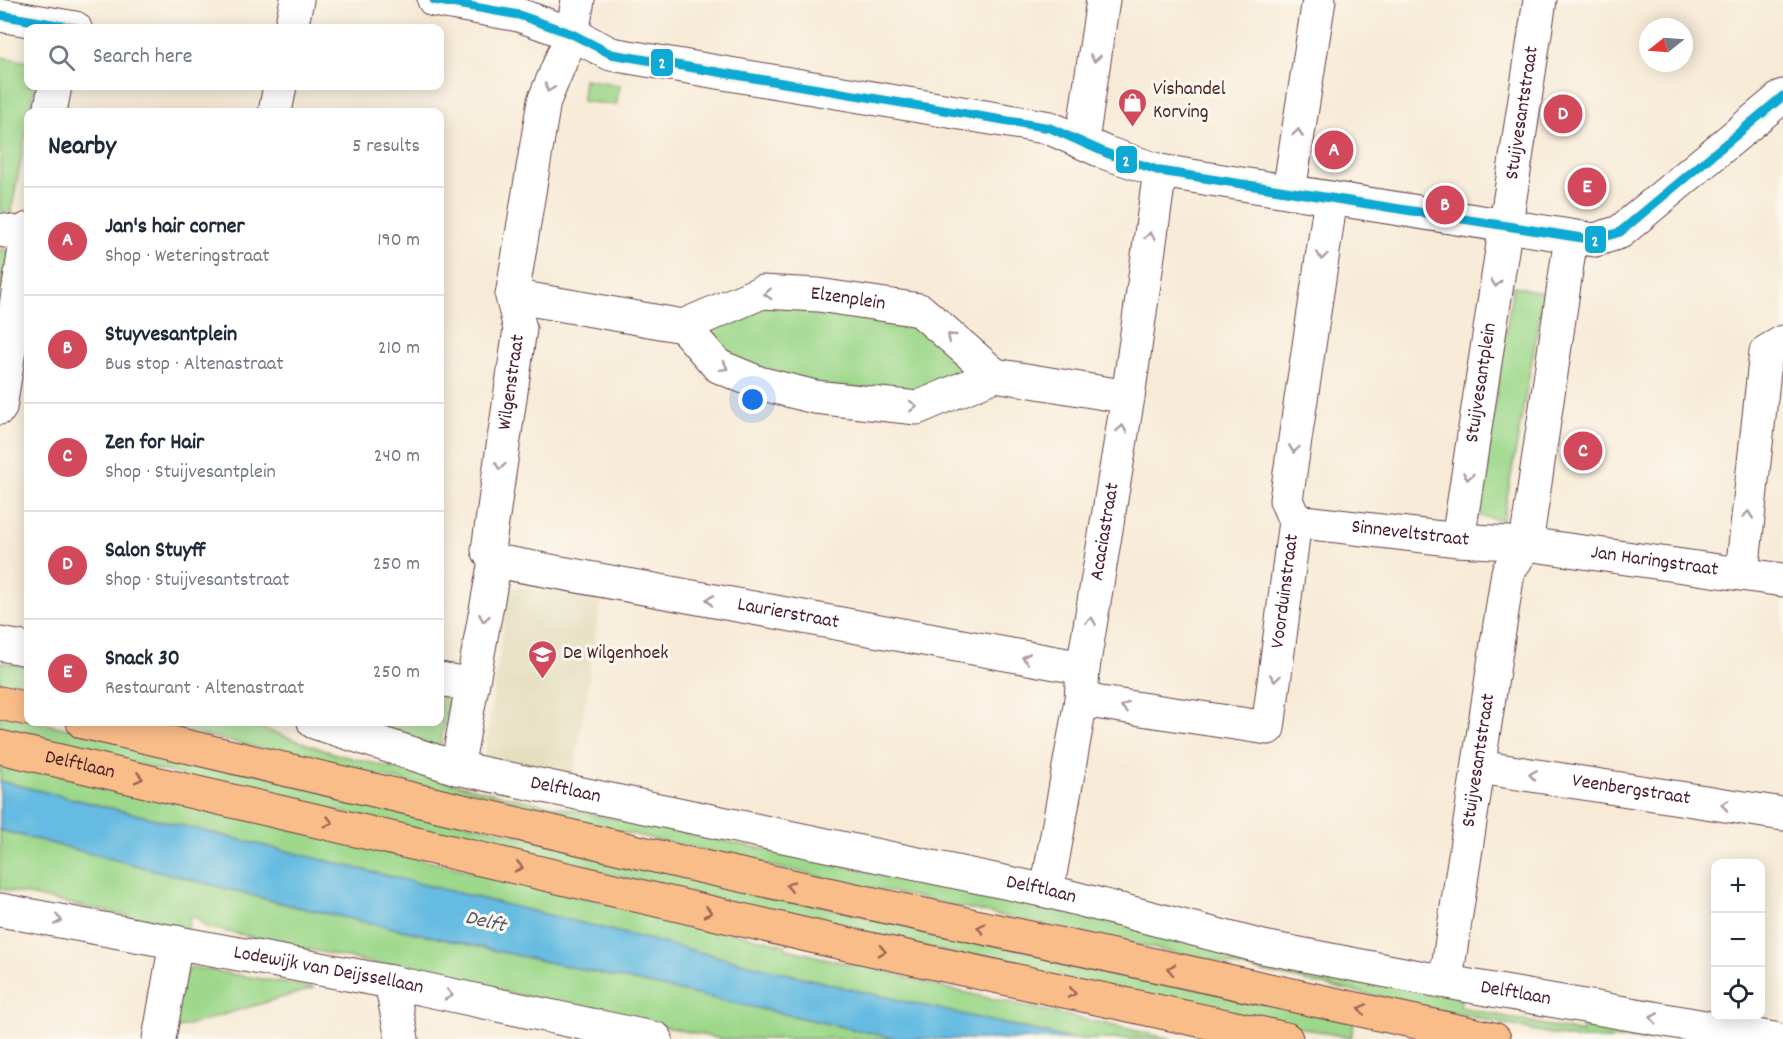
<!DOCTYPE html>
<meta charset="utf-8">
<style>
:root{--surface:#fff;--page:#f6f6f7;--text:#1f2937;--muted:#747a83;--line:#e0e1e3;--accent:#d1495b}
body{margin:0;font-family:Dekko,sans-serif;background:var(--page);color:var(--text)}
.controls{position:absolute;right:18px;bottom:18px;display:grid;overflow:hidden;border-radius:12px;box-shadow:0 3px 15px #0003}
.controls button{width:54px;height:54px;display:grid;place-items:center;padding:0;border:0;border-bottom:2px solid var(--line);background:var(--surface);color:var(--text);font:30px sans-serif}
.compass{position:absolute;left:1639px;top:18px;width:54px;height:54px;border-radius:50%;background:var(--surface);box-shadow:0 3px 15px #0003;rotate:253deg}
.you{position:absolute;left:753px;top:400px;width:21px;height:21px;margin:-15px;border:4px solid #fff;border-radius:50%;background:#1a73e8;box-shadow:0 0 0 9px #1a73e833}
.badge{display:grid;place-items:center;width:39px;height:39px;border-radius:50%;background:var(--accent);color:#fff;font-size:20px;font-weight:700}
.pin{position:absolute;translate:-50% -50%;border:3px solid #fff;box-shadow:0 2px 6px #0006}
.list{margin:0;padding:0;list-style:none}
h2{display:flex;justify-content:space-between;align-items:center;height:78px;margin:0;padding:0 24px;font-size:26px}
h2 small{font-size:20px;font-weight:400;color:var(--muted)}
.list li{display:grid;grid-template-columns:39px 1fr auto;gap:18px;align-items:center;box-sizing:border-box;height:108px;padding:0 24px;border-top:2px solid var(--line)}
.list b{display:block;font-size:22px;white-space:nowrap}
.list p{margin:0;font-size:20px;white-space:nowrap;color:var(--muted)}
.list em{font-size:20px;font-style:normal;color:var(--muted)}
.icon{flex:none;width:33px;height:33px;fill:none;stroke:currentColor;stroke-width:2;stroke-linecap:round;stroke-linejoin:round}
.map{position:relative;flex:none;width:1783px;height:1039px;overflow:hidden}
.search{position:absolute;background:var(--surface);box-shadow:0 3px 15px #0003;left:24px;top:24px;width:420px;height:66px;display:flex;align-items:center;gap:15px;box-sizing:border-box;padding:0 21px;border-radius:12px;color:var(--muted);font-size:22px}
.panel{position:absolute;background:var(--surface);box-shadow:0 3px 15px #0003;left:24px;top:108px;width:420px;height:618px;border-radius:12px}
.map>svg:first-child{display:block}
.built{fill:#e2dcba}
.green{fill:#9ed88b;stroke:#747c5b;stroke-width:1.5}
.water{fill:#65bbe1;stroke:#586d86;stroke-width:1.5}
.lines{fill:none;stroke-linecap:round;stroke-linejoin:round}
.minor-casing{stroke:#643e45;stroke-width:35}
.major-casing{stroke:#643e45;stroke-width:35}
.minor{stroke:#fff;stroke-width:33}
.major{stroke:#f9bd89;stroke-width:33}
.bus-1-casing{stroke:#fbf7ec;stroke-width:14}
.bus-1{stroke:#0fa9d5;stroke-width:9}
.oneway{stroke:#ae9aa0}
.oneway2{stroke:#965}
.labels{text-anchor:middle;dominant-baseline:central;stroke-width:6;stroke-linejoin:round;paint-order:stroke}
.poi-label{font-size:20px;fill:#4a1f2b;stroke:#fbf7ec;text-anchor:start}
.street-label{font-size:20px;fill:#4a1f2b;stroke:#fbf7ec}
.water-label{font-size:21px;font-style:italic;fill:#53566b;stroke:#fbf7ec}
.line-badge{stroke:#fbf7ec;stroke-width:2}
.badge-label{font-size:16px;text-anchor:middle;font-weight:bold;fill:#fff}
</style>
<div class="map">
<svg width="1783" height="1039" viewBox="0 0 1783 1039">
<rect width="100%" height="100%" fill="#fbf7ec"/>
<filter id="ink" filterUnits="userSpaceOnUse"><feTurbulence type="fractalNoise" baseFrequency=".0167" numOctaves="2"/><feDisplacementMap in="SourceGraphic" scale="12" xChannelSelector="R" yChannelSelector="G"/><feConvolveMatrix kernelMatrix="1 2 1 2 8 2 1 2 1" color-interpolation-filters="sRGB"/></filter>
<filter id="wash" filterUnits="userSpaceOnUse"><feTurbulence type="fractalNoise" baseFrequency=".008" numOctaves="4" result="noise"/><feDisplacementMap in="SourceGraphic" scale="24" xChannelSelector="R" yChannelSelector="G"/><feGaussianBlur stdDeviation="1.35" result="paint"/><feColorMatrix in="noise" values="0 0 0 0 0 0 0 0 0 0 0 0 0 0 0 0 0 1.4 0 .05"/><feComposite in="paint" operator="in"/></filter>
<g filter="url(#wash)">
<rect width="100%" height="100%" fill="#f7ebd7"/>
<path class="built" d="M509 586 601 599 573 777 484 760Z"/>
<g class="green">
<path d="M0 57 28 62V86H35L11 212 0 211Z"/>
<path d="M584 79 620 85 616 105 582 101Z"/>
<path d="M0 249 9 250 0 297Z"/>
<path d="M1513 286 1544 293 1503 520 1478 516Z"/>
<path d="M764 299 916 317 957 349 970 377 943 393 776 384 683 326Z"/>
<path d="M0 662 28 667V695L0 688Z"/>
<path d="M440 695 449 696 440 748 363 722H440Z"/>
<path d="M0 713 766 894 1354 1022 1351 1038 993 963 0 733Z"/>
<path d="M146 722H244L336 754 508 797 1462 991 1460 1007 1582 1033 1585 1019 1600 1022 1599 1030 1654 1039H1575L770 866Z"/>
<path d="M0 761 785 945 787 949 852 965 854 963 953 990 1172 1039H1072L863 992 0 781Z"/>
<path d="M0 830 293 906 898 1039H721L206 927 196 917H190L188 929 0 889Z"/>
<path d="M191 967 314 988 168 1031 183 979Z"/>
</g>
<path class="water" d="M0 781 863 992 1072 1039H898L293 906 0 830Z"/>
</g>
<g filter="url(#ink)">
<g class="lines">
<defs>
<g id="minor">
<path d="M434 0 519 15 572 34 611 54 1050 128 1106 153 1160 171 1595 240 1620 232 1783 96"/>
<path d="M0 15 75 28"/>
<path d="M291 28 297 0"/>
<path d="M50 112 55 86"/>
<path d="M275 112 280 86"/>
<path d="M1082 141 1103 0"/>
<path d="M1289 191 1319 0"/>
<path d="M0 230 27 235"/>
<path id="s1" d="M512 296 683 326 762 292 818 295 920 310 995 375 1128 397"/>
<path d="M683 326 718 366 759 383 815 397 917 408 995 375"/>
<path d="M0 408 28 229"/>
<path id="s2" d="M1295 521 1458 540 1526 544 1783 580"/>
<path id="s3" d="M1458 540 1540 0"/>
<path id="s4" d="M495 561 1083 668"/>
<path d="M1742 573 1766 352 1783 342"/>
<path d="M0 644 28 649"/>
<path d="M440 679 472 685"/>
<path id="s5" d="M1081 700 1268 728 1295 521 1286 500 1331 198"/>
<path id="s6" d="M314 722 457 768 1047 891 1263 947 1424 978 1774 1039"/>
<path id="s7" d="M1479 767 1783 814"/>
<path id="s8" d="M457 768 495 561 488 550 520 329 512 296 544 101 572 34 578 0"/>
<path id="s9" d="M1047 891 1081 700 1083 668 1128 397 1160 171"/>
<path id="s10" d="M0 910 391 982 656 1039"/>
<path id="s11" d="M1446 980 1508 572 1526 544 1571 237"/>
<path d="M391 982 402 1039"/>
<path d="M159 1039 176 942"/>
</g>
<g id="major">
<path d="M0 703 28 709"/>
<path d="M83 722 685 863 1494 1039"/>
<path id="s12" d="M0 747 824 939 1286 1039"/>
</g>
</defs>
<use href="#minor" class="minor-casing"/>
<use href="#major" class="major-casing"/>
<use href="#minor" class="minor"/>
<use href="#major" class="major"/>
<defs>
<g id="bus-1">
<path d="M434 0 519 15 572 34 611 54 1050 128 1106 153 1160 171 1595 240 1620 232 1783 96"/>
<path d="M0 15 75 28"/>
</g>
</defs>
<use href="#bus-1" class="bus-1-casing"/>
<use href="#bus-1" class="bus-1"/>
</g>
<defs><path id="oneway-chevron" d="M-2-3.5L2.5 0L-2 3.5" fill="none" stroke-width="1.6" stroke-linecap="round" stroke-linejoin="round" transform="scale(1.5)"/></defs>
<g class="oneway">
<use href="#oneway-chevron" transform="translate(1095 58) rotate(99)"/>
<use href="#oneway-chevron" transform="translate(549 88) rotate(113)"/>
<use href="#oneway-chevron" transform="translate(1298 133) rotate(-81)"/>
<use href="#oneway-chevron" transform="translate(1150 236) rotate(-82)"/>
<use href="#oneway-chevron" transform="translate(1322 256) rotate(98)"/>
<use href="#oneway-chevron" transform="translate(1496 283) rotate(97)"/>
<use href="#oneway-chevron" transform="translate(768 294) rotate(177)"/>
<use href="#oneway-chevron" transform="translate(951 337) rotate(-139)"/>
<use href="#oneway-chevron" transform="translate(724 367) rotate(29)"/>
<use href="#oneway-chevron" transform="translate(913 406) rotate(-2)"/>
<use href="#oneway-chevron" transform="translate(1122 429) rotate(-81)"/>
<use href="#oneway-chevron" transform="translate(1294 449) rotate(98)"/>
<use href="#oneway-chevron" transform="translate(500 466) rotate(98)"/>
<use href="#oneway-chevron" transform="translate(1468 476) rotate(99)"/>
<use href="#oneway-chevron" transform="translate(1748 515) rotate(-84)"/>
<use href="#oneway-chevron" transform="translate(710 600) rotate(-170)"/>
<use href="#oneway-chevron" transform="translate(484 618) rotate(100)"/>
<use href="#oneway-chevron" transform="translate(1091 621) rotate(-81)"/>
<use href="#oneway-chevron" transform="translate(1026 658) rotate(-170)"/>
<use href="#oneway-chevron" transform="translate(1275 678) rotate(98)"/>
<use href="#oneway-chevron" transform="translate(1125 707) rotate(-171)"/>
<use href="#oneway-chevron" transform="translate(1533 775) rotate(-171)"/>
<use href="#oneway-chevron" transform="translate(1725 805) rotate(-171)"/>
<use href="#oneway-chevron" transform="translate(58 920) rotate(10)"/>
<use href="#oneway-chevron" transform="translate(449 995) rotate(12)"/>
<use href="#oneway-chevron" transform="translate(1654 1018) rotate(-170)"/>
</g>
<g class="oneway2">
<use href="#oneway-chevron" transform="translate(139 778) rotate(13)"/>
<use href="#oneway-chevron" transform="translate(329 822) rotate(13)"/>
<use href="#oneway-chevron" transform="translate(519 867) rotate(13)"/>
<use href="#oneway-chevron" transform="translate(790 886) rotate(-168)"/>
<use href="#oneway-chevron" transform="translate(708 912) rotate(13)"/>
<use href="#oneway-chevron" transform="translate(981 928) rotate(-168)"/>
<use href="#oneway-chevron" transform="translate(882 951) rotate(12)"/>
<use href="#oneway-chevron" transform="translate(1171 969) rotate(-168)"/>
<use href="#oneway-chevron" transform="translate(1072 993) rotate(12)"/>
<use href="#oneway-chevron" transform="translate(1362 1009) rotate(-168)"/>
</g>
</g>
<defs>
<symbol id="shop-pin" viewBox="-11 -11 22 30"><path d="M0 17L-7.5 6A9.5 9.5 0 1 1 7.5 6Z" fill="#d1495b" stroke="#fbf7ec"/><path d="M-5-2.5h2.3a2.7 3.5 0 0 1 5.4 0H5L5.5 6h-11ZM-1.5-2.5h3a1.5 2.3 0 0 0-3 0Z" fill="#fff"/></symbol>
<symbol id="school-pin" viewBox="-11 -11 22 30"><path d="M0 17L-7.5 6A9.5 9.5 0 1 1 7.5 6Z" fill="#d1495b" stroke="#fbf7ec"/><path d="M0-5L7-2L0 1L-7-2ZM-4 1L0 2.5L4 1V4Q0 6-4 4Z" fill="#fff"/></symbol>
</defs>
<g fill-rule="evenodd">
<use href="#shop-pin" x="1116" y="86" width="33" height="45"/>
<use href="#school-pin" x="526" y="638" width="33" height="45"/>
</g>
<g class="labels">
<g class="poi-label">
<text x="1153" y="90">Vishandel<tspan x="1153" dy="23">Korving</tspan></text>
<text x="563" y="654">De Wilgenhoek</text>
</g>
<g class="street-label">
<text stroke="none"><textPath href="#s3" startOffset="432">Stuijvesantstraat</textPath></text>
<text stroke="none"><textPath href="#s1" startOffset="346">Elzenplein</textPath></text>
<text stroke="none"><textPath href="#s8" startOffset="393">Wilgenstraat</textPath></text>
<text stroke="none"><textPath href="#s3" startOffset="159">Stuijvesantplein</textPath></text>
<text stroke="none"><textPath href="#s9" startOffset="364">Acaciastraat</textPath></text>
<text stroke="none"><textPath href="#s2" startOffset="116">Sinneveltstraat</textPath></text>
<text stroke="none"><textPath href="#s2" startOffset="362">Jan Haringstraat</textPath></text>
<text stroke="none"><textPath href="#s5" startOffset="327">Voorduinstraat</textPath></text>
<text stroke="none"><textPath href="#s4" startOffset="298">Laurierstraat</textPath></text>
<text stroke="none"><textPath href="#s11" startOffset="222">Stuijvesantstraat</textPath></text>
<text stroke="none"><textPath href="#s12" startOffset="82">Delftlaan</textPath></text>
<text stroke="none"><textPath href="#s7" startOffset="154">Veenbergstraat</textPath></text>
<text stroke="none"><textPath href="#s6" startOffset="261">Delftlaan</textPath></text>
<text stroke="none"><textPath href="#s6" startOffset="747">Delftlaan</textPath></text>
<text stroke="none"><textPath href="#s10" startOffset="334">Lodewijk van Deijssellaan</textPath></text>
<text stroke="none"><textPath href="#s6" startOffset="1233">Delftlaan</textPath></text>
</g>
<g class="water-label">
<text transform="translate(485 923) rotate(13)">Delft</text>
</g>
</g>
<g class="line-badge">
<rect x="650" y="48" width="24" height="29" rx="6" fill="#0fa9d5"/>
<rect x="1115" y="145" width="23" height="29" rx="6" fill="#0fa9d5"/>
<rect x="1584" y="225" width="23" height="29" rx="6" fill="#0fa9d5"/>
</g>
<g class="badge-label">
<text x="662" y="68">2</text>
<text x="1126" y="166">2</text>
<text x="1595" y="246">2</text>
</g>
</svg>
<div class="controls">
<button>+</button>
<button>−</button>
<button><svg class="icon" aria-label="locate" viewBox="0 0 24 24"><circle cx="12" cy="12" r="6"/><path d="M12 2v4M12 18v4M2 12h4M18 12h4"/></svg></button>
</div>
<svg class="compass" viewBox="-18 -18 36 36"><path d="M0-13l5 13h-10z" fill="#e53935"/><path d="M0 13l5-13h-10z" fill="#747a83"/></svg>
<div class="you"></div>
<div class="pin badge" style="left:1334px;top:150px">A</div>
<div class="pin badge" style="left:1445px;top:205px">B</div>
<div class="pin badge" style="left:1583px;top:451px">C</div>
<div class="pin badge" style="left:1563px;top:114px">D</div>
<div class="pin badge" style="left:1587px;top:187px">E</div>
<div class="search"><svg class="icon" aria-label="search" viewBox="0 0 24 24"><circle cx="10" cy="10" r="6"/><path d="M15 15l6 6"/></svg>Search here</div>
<section class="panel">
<h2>Nearby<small>5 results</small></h2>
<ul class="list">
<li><span class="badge">A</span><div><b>Jan's hair corner</b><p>Shop · Weteringstraat</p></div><em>190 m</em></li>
<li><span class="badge">B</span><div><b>Stuyvesantplein</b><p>Bus stop · Altenastraat</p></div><em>210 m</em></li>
<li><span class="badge">C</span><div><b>Zen for Hair</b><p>Shop · Stuijvesantplein</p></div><em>240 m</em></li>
<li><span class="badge">D</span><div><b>Salon Stuyff</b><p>Shop · Stuijvesantstraat</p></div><em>250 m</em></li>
<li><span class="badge">E</span><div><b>Snack 30</b><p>Restaurant · Altenastraat</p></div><em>250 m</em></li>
</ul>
</section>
</div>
